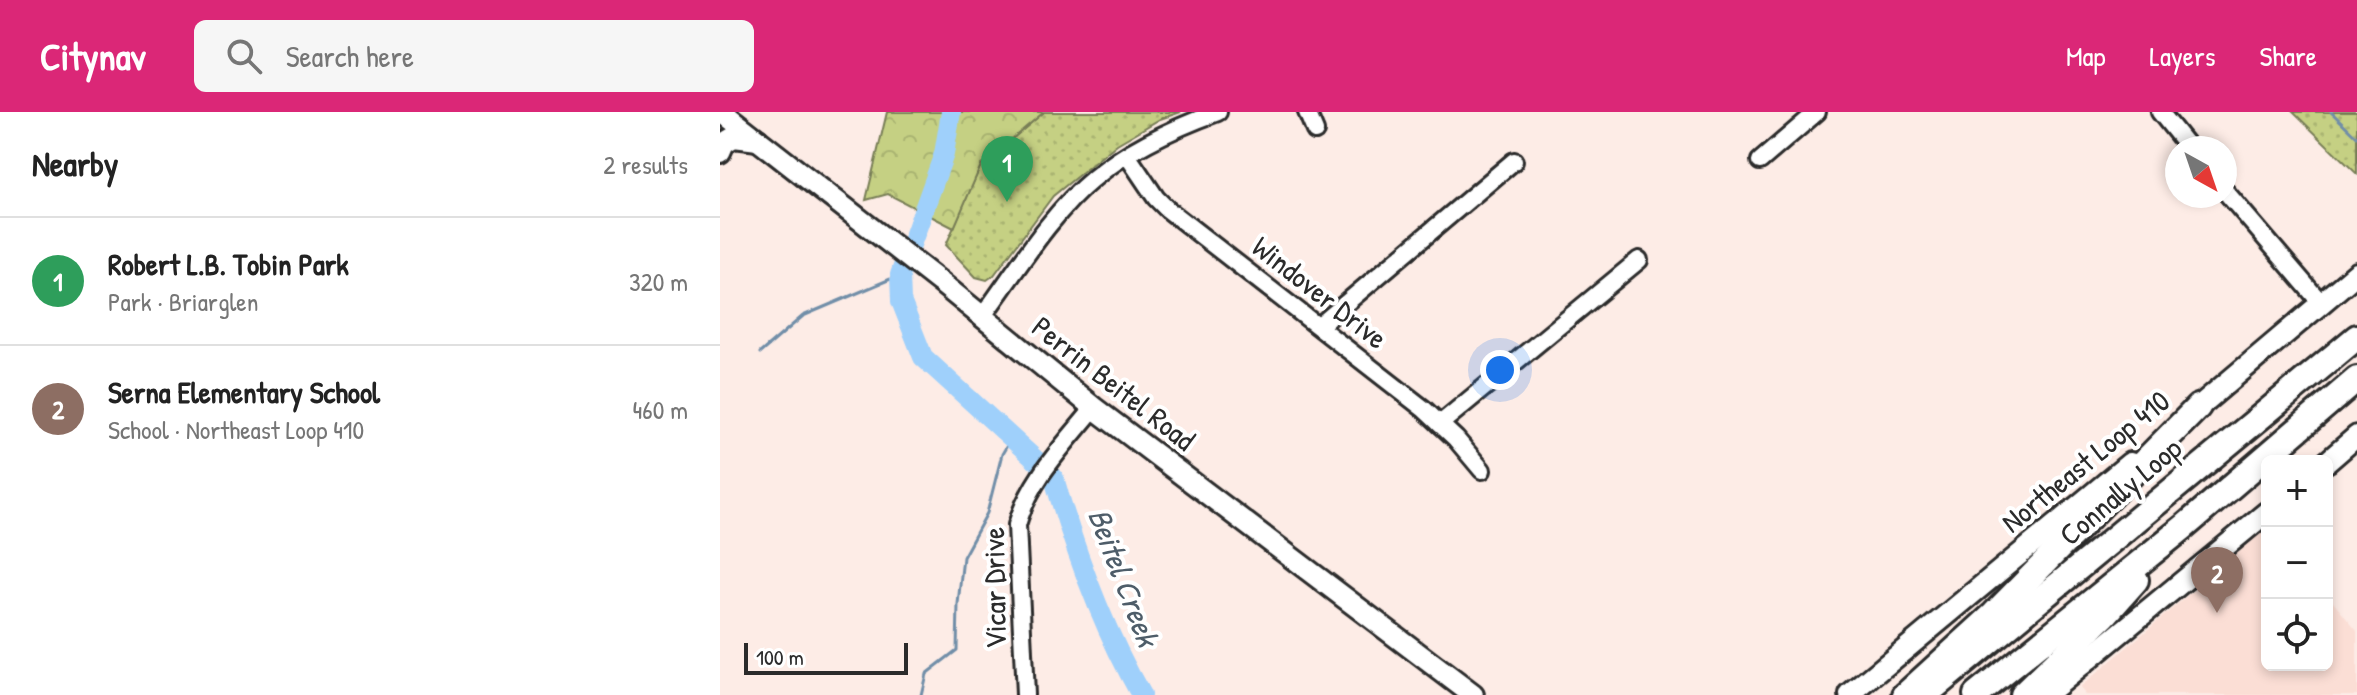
<!DOCTYPE html>
<meta charset="utf-8">
<style>
:root{--surface:#fff;--page:#f6f6f6;--text:#222;--muted:#767676;--line:#e0e0e0;--accent:#db2777}
body{margin:0;font-family:"Patrick Hand",sans-serif;background:var(--page);color:var(--text)}
.controls{position:absolute;right:24px;bottom:24px;display:grid;overflow:hidden;border-radius:12px;box-shadow:0 4px 12px #0003}
.controls button{width:72px;height:72px;display:grid;place-items:center;padding:0;border:0;border-bottom:2px solid var(--line);background:var(--surface);color:var(--text);font:40px sans-serif}
.compass{position:absolute;left:1445px;top:24px;width:72px;height:72px;border-radius:50%;background:var(--surface);box-shadow:0 4px 12px #0003;rotate:140deg}
.scale{position:absolute;left:24px;bottom:20px;width:164px;box-sizing:border-box;padding-left:8px;border:4px solid #2b2b2b;border-top:0;font-size:22px;line-height:28px;white-space:nowrap;color:#2b2b2b;-webkit-text-stroke:6px #fff;paint-order:stroke}
.you{position:absolute;left:780px;top:258px;width:28px;height:28px;margin:-20px;border:6px solid #fff;border-radius:50%;background:#1a73e8;box-shadow:0 0 0 12px #1a73e833}
.badge{display:grid;place-items:center;width:52px;height:52px;border-radius:50%;background:var(--accent);color:#fff;font-size:26px;font-weight:700}
.pin{position:absolute;translate:-50% -66px;filter:drop-shadow(0 2px 4px #0008)}
.pin::after{content:'';position:absolute;top:42px;width:28px;height:24px;background:inherit;clip-path:polygon(0 0,100% 0,50% 100%)}
.list{margin:0;padding:0;list-style:none}
h2{display:flex;justify-content:space-between;align-items:center;height:104px;margin:0;padding:0 32px;font-size:34px}
h2 small{font-size:26px;font-weight:400;color:var(--muted)}
.list li{display:grid;grid-template-columns:52px 1fr auto;gap:24px;align-items:center;box-sizing:border-box;height:128px;padding:0 32px;border-top:2px solid var(--line)}
.list b{display:block;font-size:30px;white-space:nowrap}
.list p{margin:0;font-size:26px;white-space:nowrap;color:var(--muted)}
.list em{font-size:26px;font-style:normal;color:var(--muted)}
.icon{flex:none;width:44px;height:44px;fill:none;stroke:currentColor;stroke-width:2;stroke-linecap:round;stroke-linejoin:round}
.map{position:relative;flex:none;width:1637px;height:583px;overflow:hidden}
header{display:flex;align-items:center;gap:48px;box-sizing:border-box;height:112px;padding:0 40px;background:var(--accent);color:#fff}
header strong{font-size:38px}
nav{display:flex;gap:44px;margin-inline-start:auto;font-size:28px}
.search{width:560px;height:72px;background:var(--page);display:flex;align-items:center;gap:20px;box-sizing:border-box;padding:0 28px;border-radius:12px;color:var(--muted);font-size:30px}
main{display:flex}
aside{flex:1;background:var(--surface)}
.map>svg:first-child{display:block}
.built{fill:#fbded5}
.grass{fill:url(#grass-dots);stroke:#787e57;stroke-width:2}
.forest{fill:url(#forest-crowns);stroke:#787e57;stroke-width:2}
.lines{fill:none;stroke-linecap:round;stroke-linejoin:round}
.stream{stroke:#718ea8;stroke-width:3}
.river{stroke:#9fd0fb;stroke-width:20}
.minor-casing{stroke:#2b2b2b;stroke-width:22}
.major-casing{stroke:#2b2b2b;stroke-width:26}
.highway-casing{stroke:#2b2b2b;stroke-width:30}
.minor{stroke:#fff;stroke-width:16}
.major{stroke:#fff;stroke-width:20}
.highway{stroke:#fff;stroke-width:24}
.labels{text-anchor:middle;dominant-baseline:central;stroke-width:8;stroke-linejoin:round;paint-order:stroke}
.street-label{font-size:30px;fill:#2b2b2b;stroke:#fff}
.water-label{font-size:32px;font-style:italic;fill:#4e5d69;stroke:#fff}
</style>
<header>
<strong>Citynav</strong>
<div class="search"><svg class="icon" aria-label="search" viewBox="0 0 24 24"><circle cx="10" cy="10" r="6"/><path d="M15 15l6 6"/></svg>Search here</div>
<nav><a>Map</a><a>Layers</a><a>Share</a></nav>
</header>
<main>
<aside>
<h2>Nearby<small>2 results</small></h2>
<ul class="list">
<li><span class="badge" style="background:#2e9e5b">1</span><div><b>Robert L.B. Tobin Park</b><p>Park · Briarglen</p></div><em>320 m</em></li>
<li><span class="badge" style="background:#8d6e63">2</span><div><b>Serna Elementary School</b><p>School · Northeast Loop 410</p></div><em>460 m</em></li>
</ul>
</aside>
<div class="map">
<svg width="1637" height="583" viewBox="0 0 1637 583">
<defs>
<pattern id="grass-dots" width="8" height="8" patternUnits="userSpaceOnUse" patternTransform="scale(2)"><rect width="8" height="8" fill="#c5d083"/><path d="M2 2h.1M6 6h.1" fill="none" stroke="#a9b371" stroke-width="1.8" stroke-linecap="round"/></pattern>
<pattern id="forest-crowns" width="20" height="18" patternUnits="userSpaceOnUse" patternTransform="scale(2)"><rect width="20" height="18" fill="#c5d083"/><path d="M2 6a3 3 0 1 1 6 0M12 15a3 3 0 1 1 6 0" fill="none" stroke="#a9b371"/></pattern>
</defs>
<rect width="100%" height="100%" fill="#fdece6"/>
<filter id="ink" filterUnits="userSpaceOnUse"><feTurbulence type="fractalNoise" baseFrequency=".0125" numOctaves="2"/><feDisplacementMap in="SourceGraphic" scale="16" xChannelSelector="R" yChannelSelector="G"/><feConvolveMatrix kernelMatrix="1 2 1 2 8 2 1 2 1" color-interpolation-filters="sRGB"/></filter>
<g filter="url(#ink)">
<path class="built" d="M1547 416V553H1607V483L1637 519V583H1365L1359 576Z"/>
<g class="grass">
<path d="M324 0H461L440 7 397 32 333 84 274 163 267 168 256 165 226 133 261 53Z"/>
<path d="M1573 0H1637V62Z"/>
</g>
<path class="forest" d="M167 0H324L261 53 234 116 168 82 146 88Z"/>
<g class="lines">
<g class="stream">
<path d="M1611 0 1637 25"/>
<path d="M40 241 83 204 180 163"/>
<path d="M201 583 206 562 237 538 238 492 243 445 267 401 282 342 292 325"/>
</g>
<g class="river">
<path d="M231 0 224 42 180 163 181 189 203 245 319 351"/>
<path d="M334 366C355 440 383 516 421 583"/>
</g>
<defs>
<g id="minor">
<path d="M587 0 595 19"/>
<path d="M1440 0 1469 36"/>
<path d="M407 43 436 86 447 97 704 297 736 327 762 358"/>
<path d="M1040 49 1097 0"/>
<path d="M1505 79 1601 191"/>
<path d="M262 205C296 159 330 102 374 66 410 36 454 16 498 0"/>
<path d="M599 214 794 49"/>
<path d="M720 312 919 148"/>
<path d="M305 583 297 413C310 367 345 332 374 296"/>
</g>
<g id="major">
<path d="M2 0 220 170 374 296 753 583"/>
<path d="M0 40 4 31 14 25 38 28"/>
<path d="M1469 303 1637 161"/>
<path d="M1607 350 1637 324"/>
<path d="M1130 583 1410 351"/>
<path d="M1325 583 1547 400"/>
</g>
<g id="highway">
<path d="M1185 583 1274 502 1478 295"/>
<path d="M1205 583 1637 225"/>
<path d="M1256 583 1464 415 1637 267"/>
<path d="M1302 583 1385 503 1416 468"/>
</g>
</defs>
<use href="#minor" class="minor-casing"/>
<use href="#major" class="major-casing"/>
<use href="#highway" class="highway-casing"/>
<use href="#minor" class="minor"/>
<use href="#major" class="major"/>
<use href="#highway" class="highway"/>
</g>
</g>
<g class="labels">
<g class="street-label">
<text transform="translate(600 180) rotate(38)">Windover Drive</text>
<text transform="translate(394 271) rotate(38)">Perrin Beitel Road</text>
<text transform="translate(1365 349) rotate(-39)">Northeast Loop 410</text>
<text transform="translate(1400 379) rotate(-40)">Connally Loop</text>
<text transform="translate(274 476) rotate(-91)">Vicar Drive</text>
</g>
<g class="water-label">
<text transform="translate(404 465) rotate(69)">Beitel Creek</text>
</g>
</g>
</svg>
<div class="controls">
<button>+</button>
<button>−</button>
<button><svg class="icon" aria-label="locate" viewBox="0 0 24 24"><circle cx="12" cy="12" r="6"/><path d="M12 2v4M12 18v4M2 12h4M18 12h4"/></svg></button>
</div>
<svg class="compass" viewBox="-18 -18 36 36"><path d="M0-13l5 13h-10z" fill="#e53935"/><path d="M0 13l5-13h-10z" fill="#767676"/></svg>
<div class="scale">100 m</div>
<div class="you"></div>
<div class="pin badge" style="left:287px;top:90px;background:#2e9e5b">1</div>
<div class="pin badge" style="left:1497px;top:501px;background:#8d6e63">2</div>
</div>
</main>
